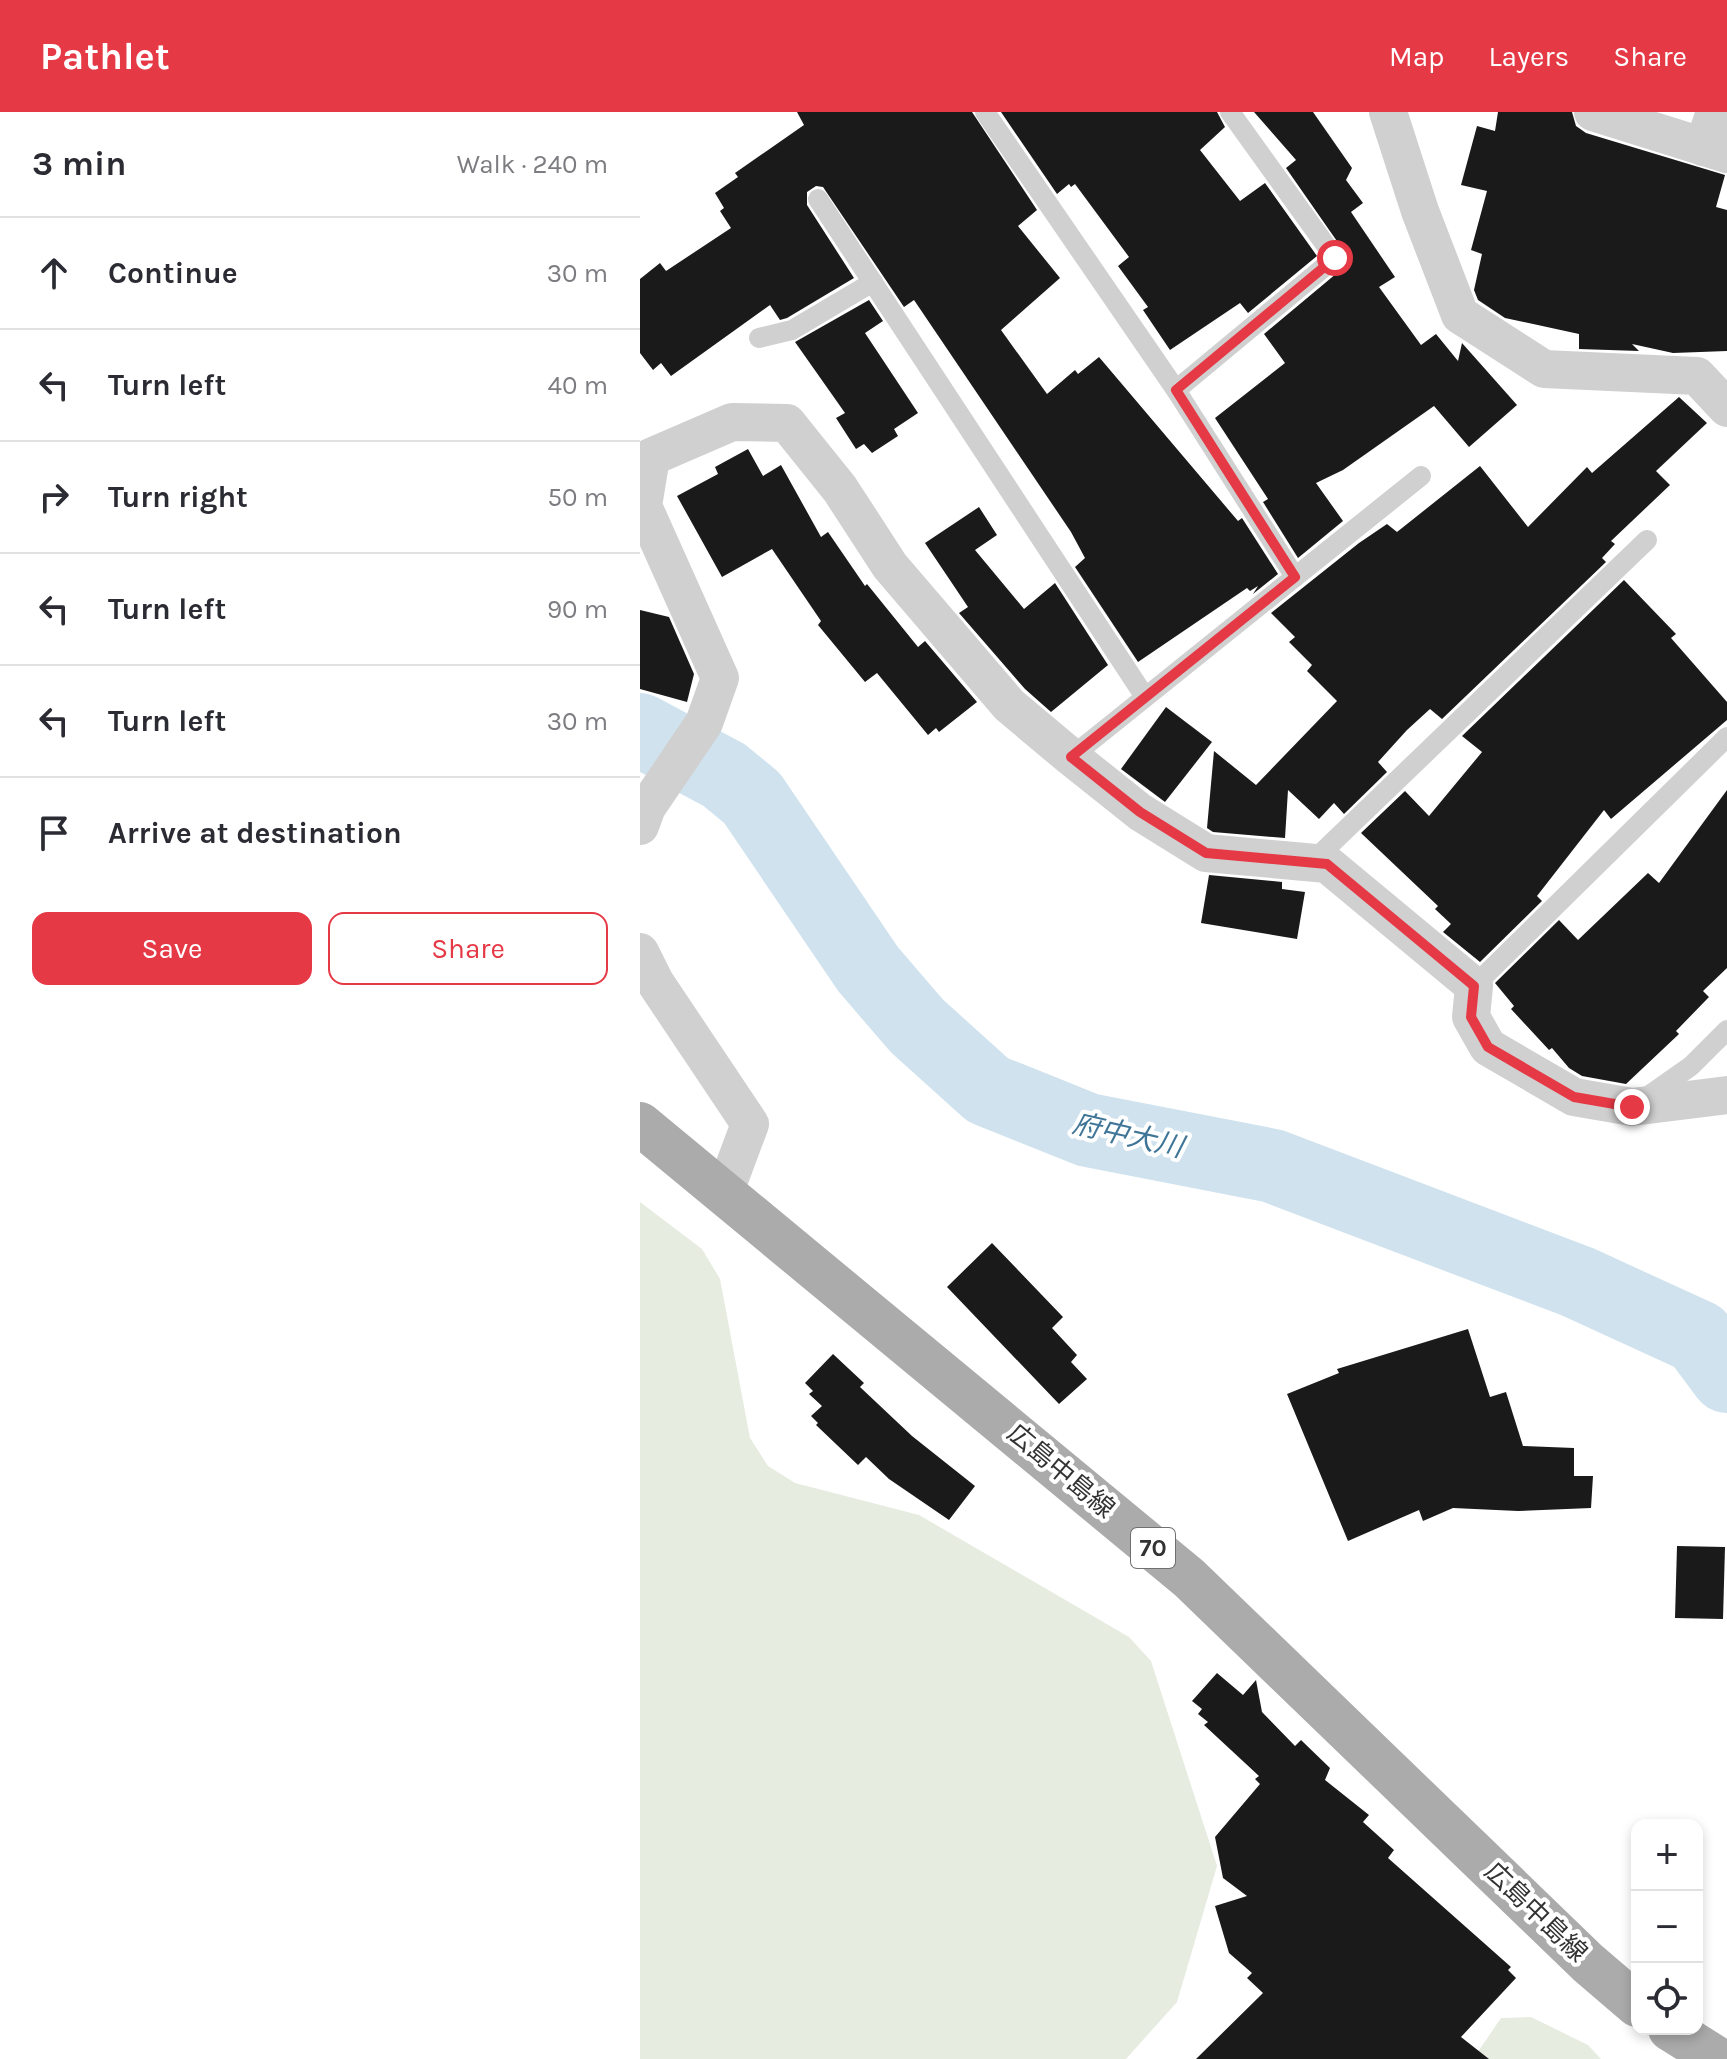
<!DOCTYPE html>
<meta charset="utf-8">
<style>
:root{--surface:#fff;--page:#f2f2f3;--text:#2b2b33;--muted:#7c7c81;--line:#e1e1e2;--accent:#e63946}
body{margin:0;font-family:Karla,"Noto Sans JP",sans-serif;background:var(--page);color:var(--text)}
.controls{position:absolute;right:24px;bottom:24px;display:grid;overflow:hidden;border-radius:16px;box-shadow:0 4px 12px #0003}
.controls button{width:72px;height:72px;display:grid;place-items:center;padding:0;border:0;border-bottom:2px solid var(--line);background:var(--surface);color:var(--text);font:40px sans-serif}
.stop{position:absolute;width:24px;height:24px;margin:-18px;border:6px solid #e63946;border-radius:50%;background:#fff}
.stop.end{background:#e63946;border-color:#fff;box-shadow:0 2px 8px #0008}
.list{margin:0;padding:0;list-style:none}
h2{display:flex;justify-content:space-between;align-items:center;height:104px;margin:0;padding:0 32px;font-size:34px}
h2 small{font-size:26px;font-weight:400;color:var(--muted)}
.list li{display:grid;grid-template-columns:52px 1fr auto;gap:24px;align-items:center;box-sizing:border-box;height:112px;padding:0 32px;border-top:2px solid var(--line)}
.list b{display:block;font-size:30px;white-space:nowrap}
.list em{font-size:26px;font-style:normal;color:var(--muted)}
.actions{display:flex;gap:16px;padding:24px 32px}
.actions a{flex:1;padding:18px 0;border:2px solid var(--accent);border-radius:16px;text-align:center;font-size:28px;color:var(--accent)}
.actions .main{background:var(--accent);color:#fff}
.icon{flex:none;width:44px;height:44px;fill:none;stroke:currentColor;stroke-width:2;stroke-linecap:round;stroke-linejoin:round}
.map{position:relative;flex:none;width:1087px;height:1947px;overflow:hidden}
header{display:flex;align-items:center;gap:48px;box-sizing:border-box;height:112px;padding:0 40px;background:var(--accent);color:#fff}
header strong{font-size:38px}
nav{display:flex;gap:44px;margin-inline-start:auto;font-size:28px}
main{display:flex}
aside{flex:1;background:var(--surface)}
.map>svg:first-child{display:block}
.green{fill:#e6ecdf}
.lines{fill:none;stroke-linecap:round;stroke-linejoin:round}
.river{stroke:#cfe2ee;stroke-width:74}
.building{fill:#1a1a1a}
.lane{stroke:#d0d0d0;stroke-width:20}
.street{stroke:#d0d0d0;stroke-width:38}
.primary{stroke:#ababab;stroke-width:44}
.route{stroke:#e63946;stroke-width:10}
.labels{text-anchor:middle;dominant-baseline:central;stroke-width:8;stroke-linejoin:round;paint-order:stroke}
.shield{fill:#fff;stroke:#707070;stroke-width:2}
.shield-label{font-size:24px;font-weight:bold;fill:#333}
.street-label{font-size:26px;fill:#333;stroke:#fff}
.water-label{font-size:28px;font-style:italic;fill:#3f7597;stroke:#fff}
</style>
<header>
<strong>Pathlet</strong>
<nav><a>Map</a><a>Layers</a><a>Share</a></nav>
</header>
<main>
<aside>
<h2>3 min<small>Walk · 240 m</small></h2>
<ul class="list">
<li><svg class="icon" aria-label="ahead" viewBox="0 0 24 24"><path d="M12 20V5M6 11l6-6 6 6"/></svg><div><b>Continue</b></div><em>30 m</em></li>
<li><svg class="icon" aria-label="left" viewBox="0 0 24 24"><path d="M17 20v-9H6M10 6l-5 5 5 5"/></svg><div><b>Turn left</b></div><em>40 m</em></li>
<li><svg class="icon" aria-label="right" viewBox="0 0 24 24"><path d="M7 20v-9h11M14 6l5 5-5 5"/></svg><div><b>Turn right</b></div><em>50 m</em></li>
<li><svg class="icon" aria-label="left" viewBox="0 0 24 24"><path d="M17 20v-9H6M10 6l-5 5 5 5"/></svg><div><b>Turn left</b></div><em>90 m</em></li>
<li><svg class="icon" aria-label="left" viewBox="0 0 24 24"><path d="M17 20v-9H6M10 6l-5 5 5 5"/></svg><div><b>Turn left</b></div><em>30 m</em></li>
<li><svg class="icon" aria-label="arrive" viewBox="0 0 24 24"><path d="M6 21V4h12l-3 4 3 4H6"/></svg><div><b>Arrive at destination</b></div></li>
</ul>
<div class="actions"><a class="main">Save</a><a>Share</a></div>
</aside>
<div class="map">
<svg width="1087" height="1947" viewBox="0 0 1087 1947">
<rect width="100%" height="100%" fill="#fff"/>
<g class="green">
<path d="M0 1090 62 1137 80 1167 110 1326 128 1354 155 1371 279 1403 489 1525 511 1549 577 1754 537 1890 486 1947H0Z"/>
<path d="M891 1905 948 1933 961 1947H833L861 1906Z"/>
</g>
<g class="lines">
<path class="river" d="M0 618 84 663 112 686 228 857 277 914 348 978 448 1018 633 1054 938 1170 1058 1225 1087 1264"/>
</g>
<g class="building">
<path d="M157 0H332L397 98 378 114 420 166 361 218 407 282 435 258 438 262 459 245 598 409 602 406 638 462 613 482 618 474 610 479 607 476 498 550 435 455 445 446 431 420 274 188 264 195 183 75 176 74 167 80V93L214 166 147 206 140 208 130 193 31 264 21 251 13 258 0 241V167L20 151 26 159 91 116 80 99 84 96 75 81 98 65 95 61 164 13Z"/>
<path d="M361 0H577L585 15 560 38 600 89 625 71 677 144 608 201 600 191 530 238 503 198 508 195 478 154 489 145 435 72 431 75 429 72 417 82Z"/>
<path d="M614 0H673L712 56 706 68 723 91 711 100 755 165 739 175 781 233 796 222 818 249 822 231 877 293 829 335 794 294 703 358 676 371 703 409 658 446 623 390 628 387 575 306 645 251 624 222 703 156 708 145 646 56 656 48Z"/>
<path d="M858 0H932L936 14 946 21 1085 63 1076 95 1087 98V239L1033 241 992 232 999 239 939 237V222L865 206 838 188 834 178 842 142 831 138 847 79 821 73 837 14 855 19Z"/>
<path d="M229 188 243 209 225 221 278 301 254 317 258 324 232 341 224 332 216 337 196 306 205 301 155 230Z"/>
<path d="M1039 285 1067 311 1016 359 1030 373 971 429 975 432 962 446 966 450 802 607 790 597 767 618 738 650 747 660 704 702 694 691 679 707 648 678 645 726 573 720 567 716 574 639 616 673 697 589 667 559 672 553 649 530 655 525 631 501 719 431 747 412 757 420 840 354 888 415 947 355 952 361Z"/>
<path d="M108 337 123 364 141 353 181 425 188 420 225 474 227 472 278 535 285 529 337 590 299 620 296 616 288 623 237 561 225 570 178 513 181 509 132 437 82 465 37 384 78 362 75 355Z"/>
<path d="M339 395 357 423 335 438 384 497 415 471 468 553 411 600 385 577 319 501 328 495 285 431Z"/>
<path d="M984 468 1036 522 1031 526 1087 590V608L971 707 964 698 897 784 902 789 840 850 803 820 811 812 795 797 798 794 721 721 765 679 789 704 842 640 822 624Z"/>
<path d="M0 498 29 505 54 562 47 590 0 577Z"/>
<path d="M526 595 572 630 525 690 481 657Z"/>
<path d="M1087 678V856L1063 879 1069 885 1036 919 1039 922 986 972 942 964 929 956 912 936 909 938 871 897 874 894 855 871 919 808 938 828 1008 761 1019 771Z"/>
<path d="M569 763 642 770V777L665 780 657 827 561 811Z"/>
<path d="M352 1131 423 1205 412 1216 437 1243 431 1250 447 1267 419 1292 307 1175Z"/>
<path d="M828 1217 850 1285 866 1280 883 1334 934 1336V1364H953L951 1396 878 1399 813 1396 783 1409 779 1398 708 1429 647 1282 699 1261 697 1257Z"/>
<path d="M193 1242 224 1271 220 1275 272 1324 335 1374 309 1408 249 1367 226 1345 218 1353 176 1313 178 1311 171 1304 182 1294 169 1282 173 1279 165 1271Z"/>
<path d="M1037 1434 1085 1435 1083 1507 1035 1506Z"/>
<path d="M577 1561 603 1583 616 1568 622 1600 655 1634 661 1628 690 1656 685 1668 729 1703 723 1710 754 1738 748 1746 871 1855 868 1858 876 1866 821 1925 849 1947H556L623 1881 607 1866 612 1861 589 1841 575 1794 607 1784 583 1766 575 1725 620 1672 615 1667 619 1664 564 1613 568 1610 558 1602 562 1597 552 1589Z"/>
</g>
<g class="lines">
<g class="lane">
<path d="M345 0 536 278 655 465 431 645"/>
<path d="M178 87 505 585"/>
<path d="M119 226 152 218 233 170"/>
<path d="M536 278 695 146 590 0"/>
<path d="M655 465 781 364"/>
<path d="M672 750 1007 428"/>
<path d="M834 874 1087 625"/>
<path d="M1004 987 1051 954 1087 918"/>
</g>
<g class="street">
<path d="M748 0 780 99 820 203 904 257 1057 264 1087 296"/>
<path d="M953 0 1087 42"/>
<path d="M1063 35 1075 0"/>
<path d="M0 714 7 695 64 611 80 566 3 394 11 345 92 310 147 311 200 377 250 454 369 593 431 645 500 700 566 741 687 752 834 874 831 905 848 935 934 985 992 995 1087 983"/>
<path d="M0 840 15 870 110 1012 85 1079"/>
</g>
<g class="primary">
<path d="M0 1012 549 1466 948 1851 997 1893"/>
<path d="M1030 1917 1078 1947"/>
</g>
</g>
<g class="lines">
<path class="route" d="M695 146 536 278 655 465 431 645 500 700 566 741 687 752 834 874 831 905 848 935 934 985 992 995"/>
</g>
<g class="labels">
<rect class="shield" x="491" y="1416" width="44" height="40" rx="6"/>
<g class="shield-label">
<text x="513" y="1436">70</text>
</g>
<g class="street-label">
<text transform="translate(421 1359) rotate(40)">広島中島線</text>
<text transform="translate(896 1800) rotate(44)">広島中島線</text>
</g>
<g class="water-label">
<text transform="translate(488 1023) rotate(13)">府中大川</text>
</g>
</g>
</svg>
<div class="controls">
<button>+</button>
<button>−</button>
<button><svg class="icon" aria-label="locate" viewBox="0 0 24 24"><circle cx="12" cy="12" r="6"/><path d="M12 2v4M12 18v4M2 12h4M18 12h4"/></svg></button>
</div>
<div class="stop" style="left:695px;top:146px"></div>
<div class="stop end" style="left:992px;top:995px"></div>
</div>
</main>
